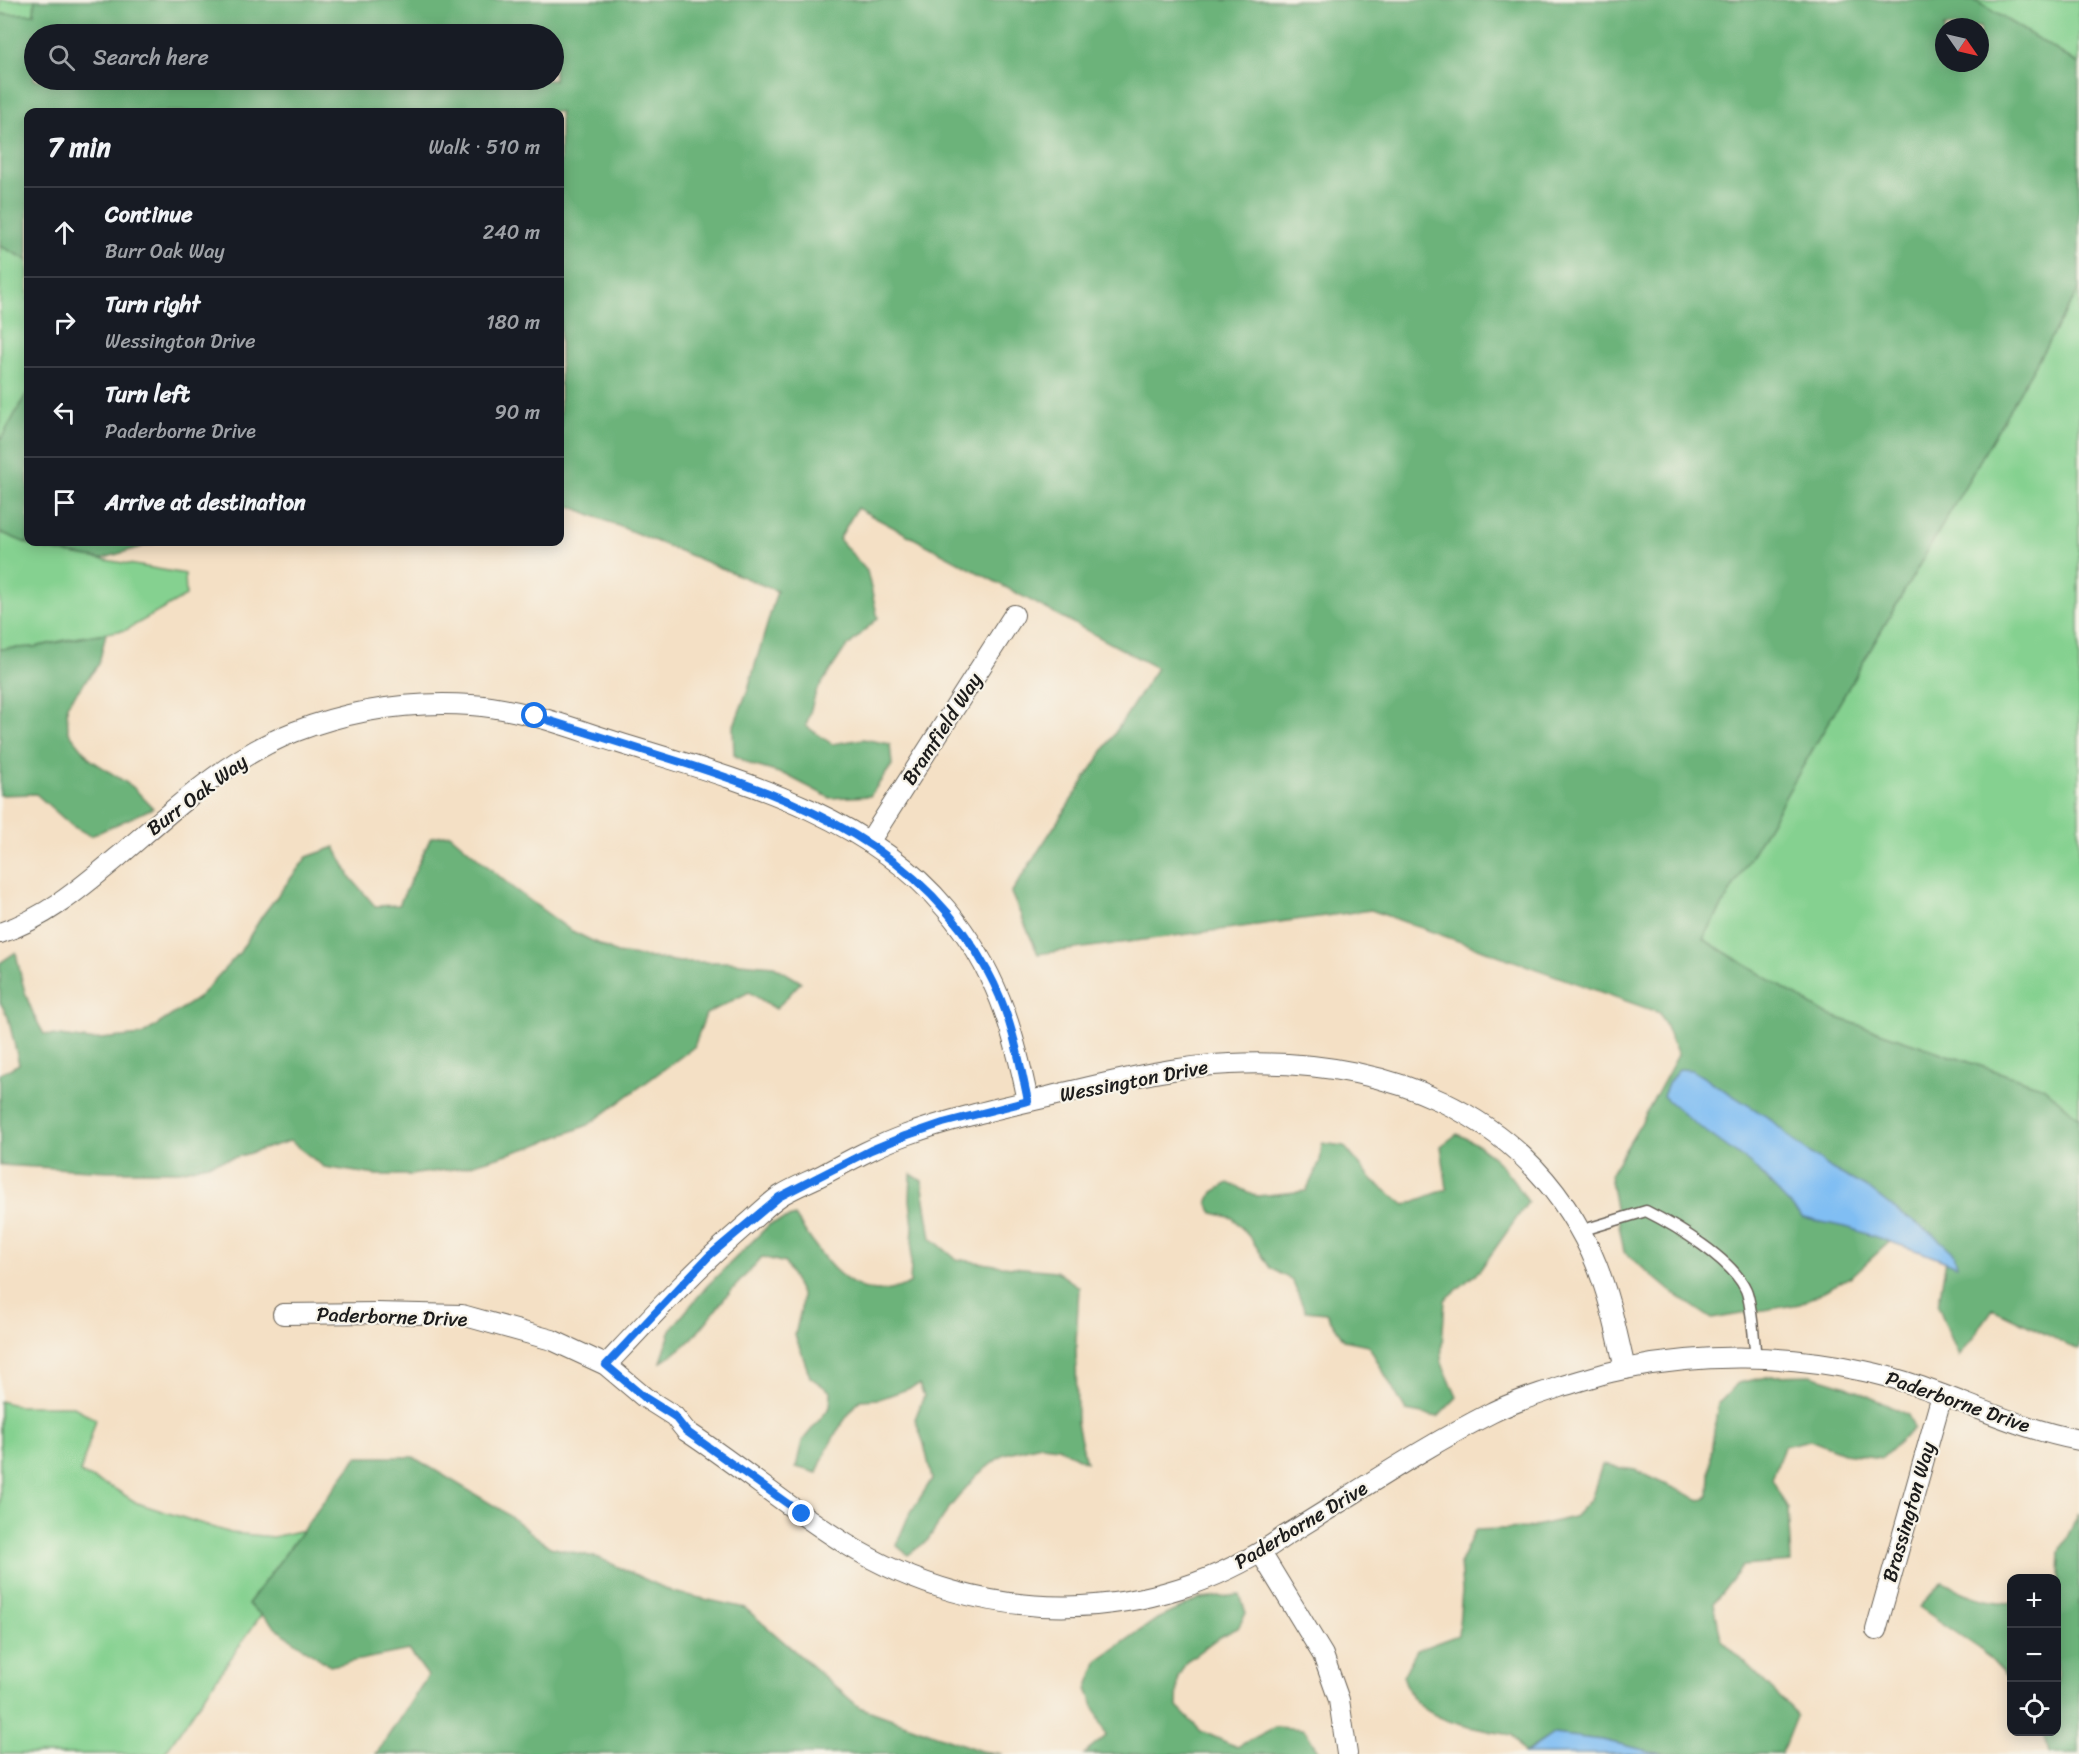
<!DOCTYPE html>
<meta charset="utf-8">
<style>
:root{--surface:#171b24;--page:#242831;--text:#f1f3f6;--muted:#9ea1a6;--line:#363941}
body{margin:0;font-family:Sriracha,sans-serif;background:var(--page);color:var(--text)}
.controls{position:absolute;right:18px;bottom:18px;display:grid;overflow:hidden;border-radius:12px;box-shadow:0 3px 15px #0003}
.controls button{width:54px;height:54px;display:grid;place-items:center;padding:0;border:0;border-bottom:2px solid var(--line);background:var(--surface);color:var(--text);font:30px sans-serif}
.compass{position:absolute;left:1935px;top:18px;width:54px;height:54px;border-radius:50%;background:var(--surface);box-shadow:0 3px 15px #0003;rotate:124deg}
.stop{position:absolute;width:18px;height:18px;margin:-14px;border:4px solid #1a73e8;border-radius:50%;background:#fff}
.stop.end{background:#1a73e8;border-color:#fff;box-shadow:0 2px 6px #0008}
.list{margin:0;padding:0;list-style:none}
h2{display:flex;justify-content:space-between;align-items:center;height:78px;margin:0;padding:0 24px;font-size:26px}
h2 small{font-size:20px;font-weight:400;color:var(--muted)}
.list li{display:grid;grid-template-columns:39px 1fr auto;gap:18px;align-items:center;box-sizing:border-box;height:90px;padding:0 24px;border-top:2px solid var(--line)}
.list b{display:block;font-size:22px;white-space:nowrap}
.list p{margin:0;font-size:20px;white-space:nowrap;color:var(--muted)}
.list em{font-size:20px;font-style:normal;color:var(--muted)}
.icon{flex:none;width:33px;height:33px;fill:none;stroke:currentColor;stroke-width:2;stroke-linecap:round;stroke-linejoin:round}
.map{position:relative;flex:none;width:2079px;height:1754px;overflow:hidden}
.search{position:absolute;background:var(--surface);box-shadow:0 3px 15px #0003;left:24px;top:24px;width:540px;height:66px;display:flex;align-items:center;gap:15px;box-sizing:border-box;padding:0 21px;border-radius:33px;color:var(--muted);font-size:22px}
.panel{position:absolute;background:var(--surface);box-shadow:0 3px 15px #0003;left:24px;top:108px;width:540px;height:438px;border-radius:12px}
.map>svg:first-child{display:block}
.green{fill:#85d190;stroke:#507656;stroke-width:1.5}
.forest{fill:#6cb37a;stroke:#44684b;stroke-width:1.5;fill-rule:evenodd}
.water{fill:#80bef3;stroke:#4e6d88;stroke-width:1.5}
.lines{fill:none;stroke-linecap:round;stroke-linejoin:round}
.service-casing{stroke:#686157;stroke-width:13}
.minor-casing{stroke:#686157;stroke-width:22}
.service{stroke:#fff;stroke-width:10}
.minor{stroke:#fff;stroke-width:20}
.route{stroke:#1a73e8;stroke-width:8}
.labels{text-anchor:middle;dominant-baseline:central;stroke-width:4.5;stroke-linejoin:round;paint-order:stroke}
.street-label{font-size:20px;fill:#1c1c1c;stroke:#f7f3e8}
</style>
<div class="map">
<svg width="2079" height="1754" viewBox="0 0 2079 1754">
<rect width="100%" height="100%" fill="#f7f3e8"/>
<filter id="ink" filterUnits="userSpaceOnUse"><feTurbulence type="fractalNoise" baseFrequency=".0167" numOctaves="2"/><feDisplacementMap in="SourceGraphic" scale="12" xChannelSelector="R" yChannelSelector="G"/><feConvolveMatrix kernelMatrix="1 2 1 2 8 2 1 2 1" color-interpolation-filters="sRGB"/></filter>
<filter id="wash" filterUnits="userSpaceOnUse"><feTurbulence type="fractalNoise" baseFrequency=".008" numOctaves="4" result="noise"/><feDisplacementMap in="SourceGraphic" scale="24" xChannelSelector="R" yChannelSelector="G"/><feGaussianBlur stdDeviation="1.35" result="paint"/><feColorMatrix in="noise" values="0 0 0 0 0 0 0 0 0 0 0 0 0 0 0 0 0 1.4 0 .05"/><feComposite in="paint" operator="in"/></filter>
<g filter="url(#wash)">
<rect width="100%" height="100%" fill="#f4e0c5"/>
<g class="green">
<path d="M0 0H35L34 14H0Z"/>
<path d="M1974 0H2079V64Z"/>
<path d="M0 246 28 260V391L0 441Z"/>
<path d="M2079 289V1118L2043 1087 1826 1014 1703 939Z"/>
<path d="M0 532 38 548 185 574 186 596 126 630 79 637 34 647 0 649Z"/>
<path d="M0 1401 18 1406H72L96 1419 80 1473 115 1489 137 1503 231 1533 273 1537 303 1530 248 1604 261 1615 164 1754H0Z"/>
</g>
<g class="forest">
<path d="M35 0H1974L2079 64V289L1703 939 1826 1014 2043 1087 2079 1118V1350L1993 1309 1959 1357 1938 1306 1948 1248 1906 1227 1852 1276 1800 1304 1712 1319 1670 1291 1624 1252 1610 1175 1640 1125 1678 1055 1660 1013 1371 910 1038 954 1011 893 1157 668 857 508 839 539 867 571 878 618 844 650 816 692 806 726 832 744 863 739 890 744 892 765 870 796 830 798 786 775 752 765 734 755 733 728 748 689 777 591 560 502V112H28V260L0 246V14H34ZM1944 27H1980V63H1944ZM34 34H554V80H34Z"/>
<path d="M28 391V542H158L101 559 38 548 0 532V441Z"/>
<path d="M106 633 99 664 67 705 68 731 91 760 133 787 153 808 91 836 72 826 36 794 0 795V649L34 647Z"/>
<path d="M450 834 513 888 570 930 617 953 680 962H728L774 966 801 982 776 1009 749 992 706 1014 694 1047 588 1125 534 1146 461 1168 409 1175H376L324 1167 290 1141 240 1156 180 1171H107L0 1165V1074L19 1064 8 1017 0 1002V963L16 952C22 985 27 1005 44 1034L90 1040 142 1035 198 998 240 952 262 916 307 857 335 847 351 878 375 906 399 905 431 837Z"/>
<path d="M1457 1134C1490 1147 1510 1173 1528 1202L1480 1270 1445 1300 1441 1361 1457 1397 1438 1417 1406 1411 1368 1345 1344 1340 1326 1313 1305 1311 1292 1280 1270 1268 1252 1240 1233 1218 1213 1213 1208 1203 1213 1192 1228 1183 1257 1196 1306 1191 1320 1161 1322 1143 1344 1146 1373 1181 1405 1205 1447 1189 1441 1146Z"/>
<path d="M911 1174 922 1181 931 1238 956 1259 1002 1266 1056 1271 1079 1287 1076 1342 1077 1423 1086 1462 1058 1447 1041 1445 1004 1454 976 1476 950 1507 927 1541 908 1555 896 1545 908 1517 932 1479 924 1444 915 1419 924 1396 919 1385 879 1399 860 1400C840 1424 828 1444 817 1473L796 1467 802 1441 830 1407 831 1392 810 1377 802 1354 795 1335 801 1309 802 1296 785 1263 762 1257C750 1271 736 1285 724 1299 703 1326 692 1344 661 1362L671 1329 707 1286 770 1224 795 1216C815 1246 841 1293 883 1291 891 1291 901 1286 910 1284L913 1226 910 1200Z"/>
<path d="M1811 1375 1847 1386 1908 1415 1914 1428 1882 1458 1843 1453 1810 1440 1784 1446 1772 1479 1788 1509 1791 1562 1743 1566 1714 1603 1721 1639 1797 1714 1781 1754H1661L1602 1740 1553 1734 1524 1753 1512 1735C1481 1730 1438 1724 1415 1701 1409 1696 1406 1683 1403 1676L1417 1650 1458 1635 1462 1591 1460 1562 1475 1530 1527 1528 1574 1517 1591 1499 1602 1465 1635 1470 1700 1500 1709 1496 1711 1452 1718 1404 1738 1383 1771 1376Z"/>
<path d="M357 1457H413L500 1509 550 1547 599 1558 673 1592 745 1608 859 1707 981 1751 1002 1754H376L428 1676 409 1650 330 1666 284 1634 248 1604Z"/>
<path d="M2079 1513V1754H2048L2043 1732H2056V1599L2058 1598 2060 1551Z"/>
<path d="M1943 1582C1967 1595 1983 1602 2011 1603V1682L1980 1649 1919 1607Z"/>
<path d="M1240 1595 1246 1613 1238 1628 1219 1637 1187 1661 1178 1677 1177 1707 1201 1731 1237 1747 1275 1727 1304 1729 1320 1754H1084L1106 1736 1087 1689 1098 1660 1157 1619 1199 1599Z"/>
</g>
<g class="water">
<path d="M1679 1069 1692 1070 1769 1118 1795 1142 1832 1169 1869 1189 1900 1213 1934 1235 1954 1253 1957 1266 1921 1252 1849 1228 1803 1218 1752 1165 1690 1120 1663 1096 1669 1082Z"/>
<path d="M1553 1734 1602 1740 1661 1754H1524Z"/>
</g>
</g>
<g filter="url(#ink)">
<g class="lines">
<defs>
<path id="service" d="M1580 1231 1646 1211C1676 1226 1733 1260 1746 1290 1752 1304 1754 1342 1756 1359"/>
<g id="minor">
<path d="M869 842 1014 615"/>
<path d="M0 933C46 918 81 888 118 857 172 811 227 758 294 732 351 710 410 701 471 705 522 708 571 728 619 743 735 779 865 812 946 909 996 969 1013 1027 1028 1101"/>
<path d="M283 1314 376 1313 462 1315 552 1340 606 1365 644 1397 674 1416 686 1431C741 1467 791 1510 846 1544 982 1628 1153 1629 1285 1536 1353 1495 1420 1449 1491 1413 1512 1402 1537 1395 1559 1387 1581 1381 1602 1373 1625 1369 1702 1353 1787 1354 1864 1371 1938 1386 2004 1426 2079 1440"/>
<path d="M606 1365C651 1317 696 1268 746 1225 757 1216 768 1204 780 1196 794 1187 811 1181 826 1173 852 1159 878 1145 906 1135 956 1117 1009 1106 1060 1094 1116 1081 1173 1066 1230 1064 1381 1057 1523 1108 1591 1252 1608 1289 1616 1329 1625 1369"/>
<path d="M1261 1553 1323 1655 1339 1700 1347 1754"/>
<path d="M1876 1630 1942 1395"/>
</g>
</defs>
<use href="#service" class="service-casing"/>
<use href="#minor" class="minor-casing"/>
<use href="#service" class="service"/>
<use href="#minor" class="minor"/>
</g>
</g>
<g class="lines" filter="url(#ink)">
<path class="route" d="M535 716C581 731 627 745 674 760 801 800 922 848 988 972 1010 1012 1019 1057 1028 1101L943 1123 905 1136 871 1150 779 1197 709 1256 606 1365 644 1397 674 1416 686 1431 802 1514"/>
</g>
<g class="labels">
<g class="street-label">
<text transform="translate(942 729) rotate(-57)">Bramfield Way</text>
<text transform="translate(197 795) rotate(-37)">Burr Oak Way</text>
<text transform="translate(1134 1081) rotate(-11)">Wessington Drive</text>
<text transform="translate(392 1317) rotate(2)">Paderborne Drive</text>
<text transform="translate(1958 1402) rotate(19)">Paderborne Drive</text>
<text transform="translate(1909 1512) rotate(-74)">Brassington Way</text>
<text transform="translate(1301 1525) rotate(-31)">Paderborne Drive</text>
</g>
</g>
</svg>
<div class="controls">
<button>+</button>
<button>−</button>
<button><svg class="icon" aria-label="locate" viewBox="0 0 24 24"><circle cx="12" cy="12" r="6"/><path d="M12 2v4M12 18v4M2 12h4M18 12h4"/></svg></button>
</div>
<svg class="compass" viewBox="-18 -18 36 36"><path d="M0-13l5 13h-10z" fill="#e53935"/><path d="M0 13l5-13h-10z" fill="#9ea1a6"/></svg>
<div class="stop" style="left:535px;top:716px"></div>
<div class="stop end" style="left:802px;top:1514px"></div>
<div class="search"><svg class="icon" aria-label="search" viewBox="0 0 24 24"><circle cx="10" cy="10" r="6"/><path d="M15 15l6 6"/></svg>Search here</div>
<section class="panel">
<h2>7 min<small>Walk · 510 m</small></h2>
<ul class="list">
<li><svg class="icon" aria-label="ahead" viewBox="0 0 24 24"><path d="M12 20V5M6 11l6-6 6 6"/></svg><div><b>Continue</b><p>Burr Oak Way</p></div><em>240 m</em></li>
<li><svg class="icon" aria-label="right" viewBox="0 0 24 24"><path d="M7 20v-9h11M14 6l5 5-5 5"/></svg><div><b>Turn right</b><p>Wessington Drive</p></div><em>180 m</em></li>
<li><svg class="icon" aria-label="left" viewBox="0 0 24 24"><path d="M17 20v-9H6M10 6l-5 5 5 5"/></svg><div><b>Turn left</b><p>Paderborne Drive</p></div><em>90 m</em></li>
<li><svg class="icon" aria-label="arrive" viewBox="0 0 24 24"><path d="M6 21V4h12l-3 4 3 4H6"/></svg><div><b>Arrive at destination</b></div></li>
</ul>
</section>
</div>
